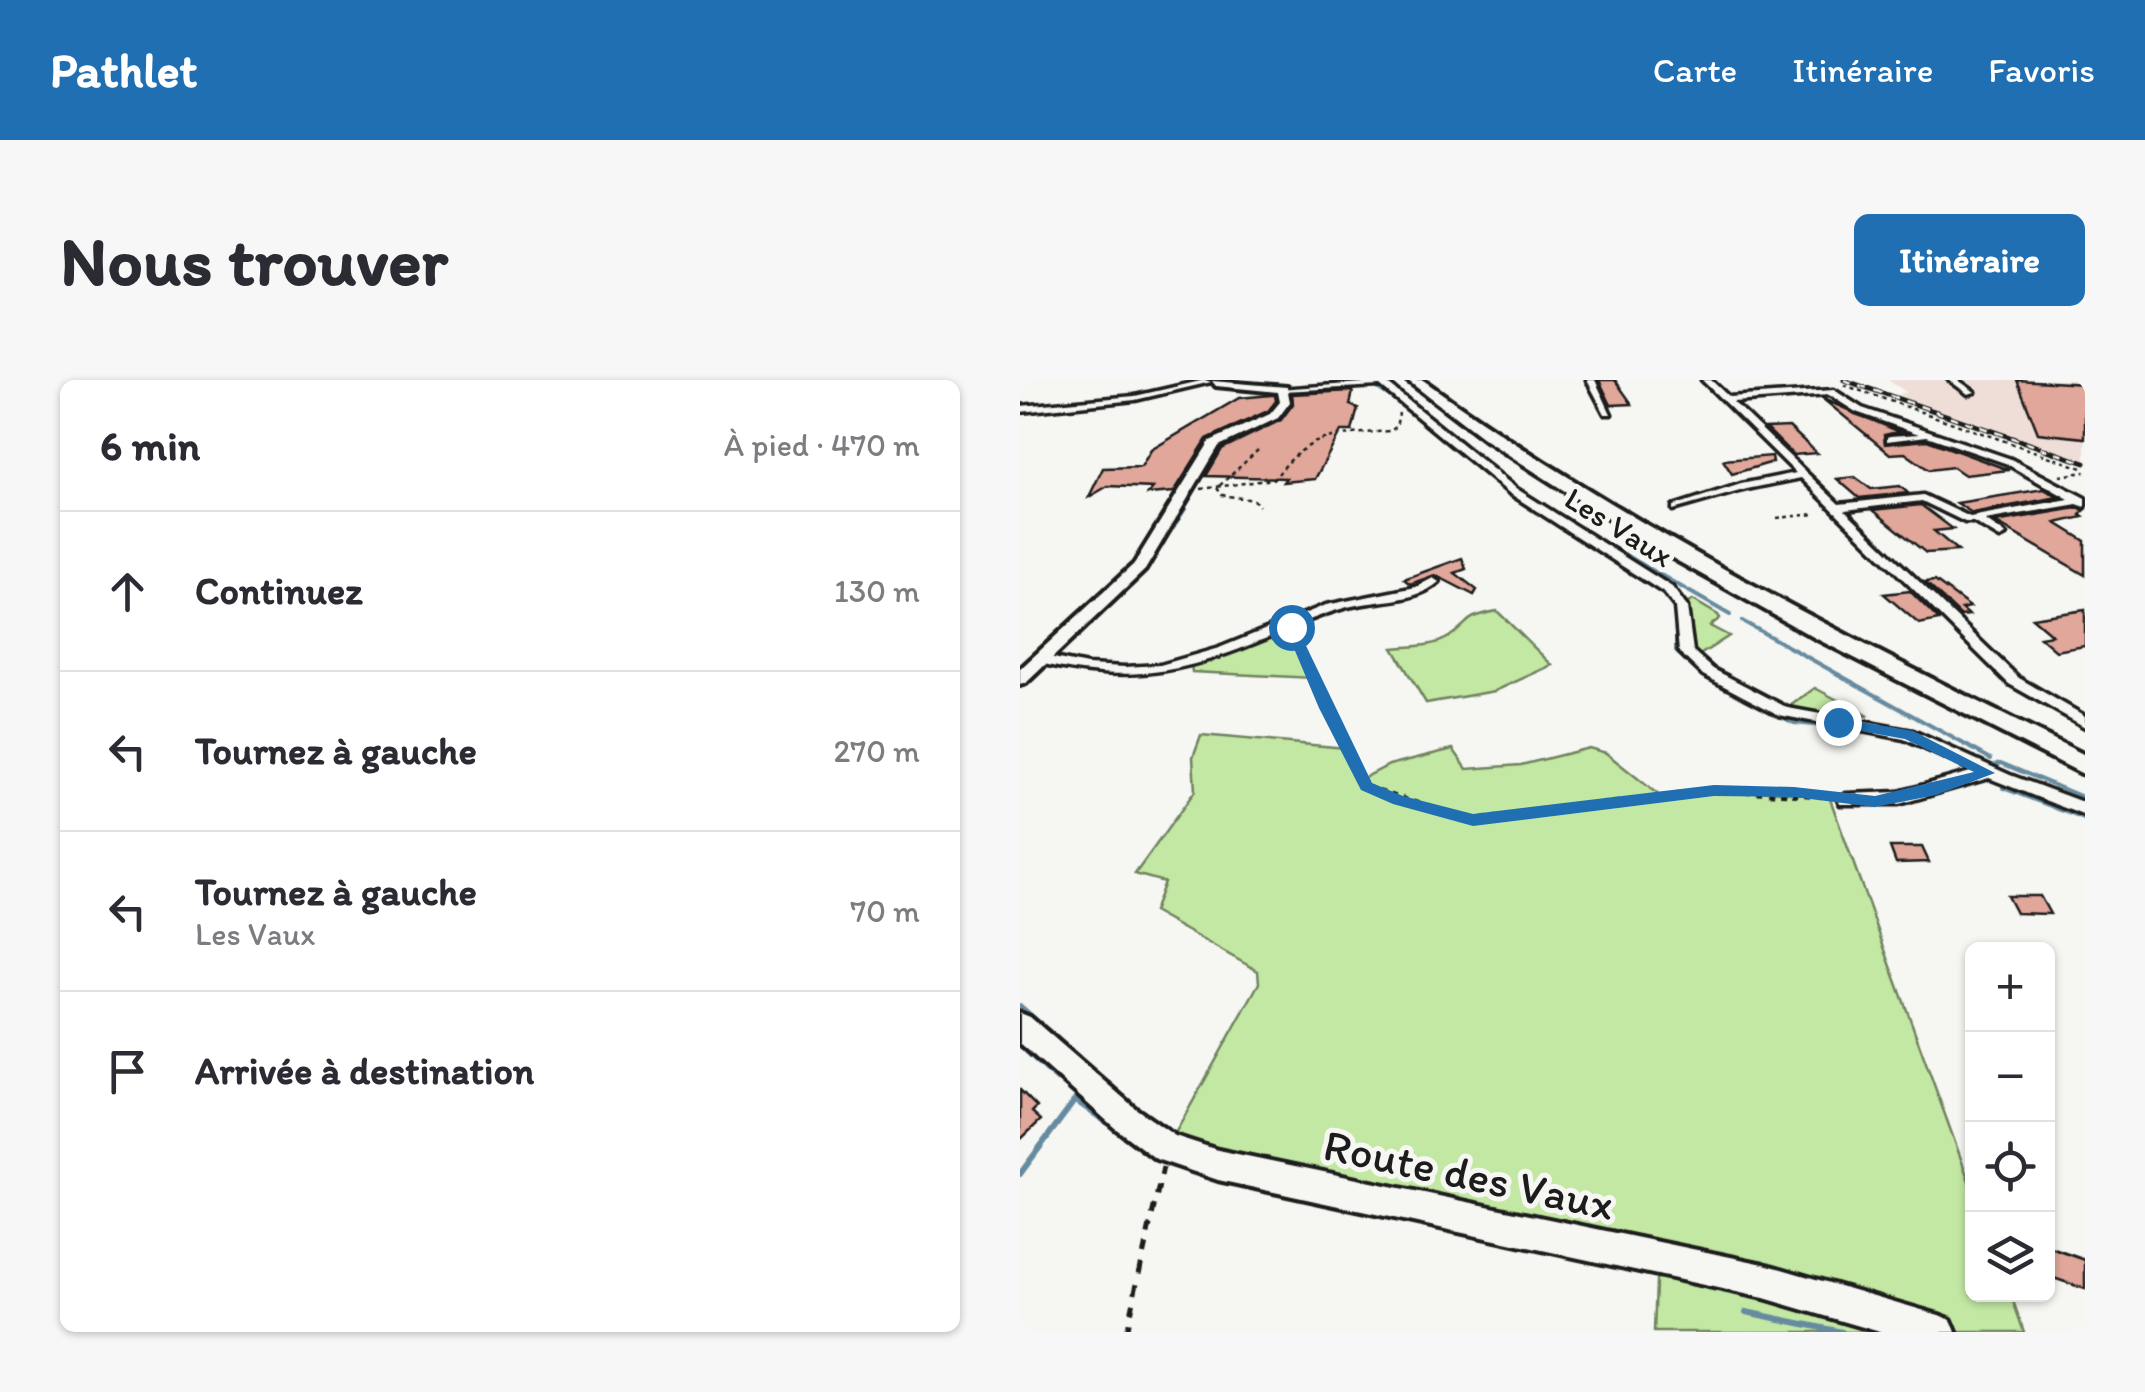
<!DOCTYPE html>
<html lang="fr">
<meta charset="utf-8">
<style>
:root{--surface:#fff;--page:#f7f7f7;--text:#2b2b33;--muted:#7c7c81;--line:#e1e1e2;--accent:#1f6fb2}
body{margin:0;font-family:Itim,sans-serif;background:var(--page);color:var(--text)}
.controls{position:absolute;right:30px;bottom:30px;display:grid;overflow:hidden;border-radius:15px;box-shadow:0 2px 8px #0004}
.controls button{width:90px;height:90px;display:grid;place-items:center;padding:0;border:0;border-bottom:2px solid var(--line);background:var(--surface);color:var(--text);font:50px sans-serif}
.stop{position:absolute;width:30px;height:30px;margin:-22px;border:8px solid #1f6fb2;border-radius:50%;background:#fff}
.stop.end{background:#1f6fb2;border-color:#fff;box-shadow:0 2px 10px #0008}
.list{margin:0;padding:0;list-style:none}
h2{display:flex;justify-content:space-between;align-items:center;height:130px;margin:0;padding:0 40px;font-size:42px}
h2 small{font-size:32px;font-weight:400;color:var(--muted)}
.list li{display:grid;grid-template-columns:65px 1fr auto;gap:30px;align-items:center;box-sizing:border-box;height:160px;padding:0 40px;border-top:2px solid var(--line)}
.list b{display:block;font-size:38px;white-space:nowrap}
.list p{margin:0;font-size:32px;white-space:nowrap;color:var(--muted)}
.list em{font-size:32px;font-style:normal;color:var(--muted)}
.icon{flex:none;width:55px;height:55px;fill:none;stroke:currentColor;stroke-width:2;stroke-linecap:round;stroke-linejoin:round}
.map{position:relative;flex:none;width:1065px;height:952px;overflow:hidden;border-radius:15px}
header{display:flex;align-items:center;gap:60px;box-sizing:border-box;height:140px;padding:0 50px;background:var(--accent);color:#fff}
header strong{font-size:48px}
nav{display:flex;gap:55px;margin-inline-start:auto;font-size:35px}
.intro{display:flex;align-items:center;justify-content:space-between;box-sizing:border-box;height:240px;padding:0 60px}
h1{margin:0;font-size:70px}
.button{padding:25px 45px;border-radius:15px;background:var(--accent);color:#fff;font-size:35px;font-weight:700}
main{display:flex;gap:60px;padding:0 60px}
aside{flex:1;background:var(--surface);border-radius:15px;box-shadow:0 2px 8px #0004}
.map>svg:first-child{display:block}
.built{fill:#efded8}
.green{fill:#c2e8a3;stroke:#6f8260;stroke-width:2.5}
.lines{fill:none;stroke-linecap:round;stroke-linejoin:round}
.stream-far3{stroke:#668ba0;stroke-width:2.5}
.stream-far2{stroke:#668ba0;stroke-width:4}
.stream-far1{stroke:#668ba0;stroke-width:5}
.stream{stroke:#668ba0;stroke-width:6}
.building{fill:#e0a79a;stroke:#1c1c1c;stroke-width:2.5}
.minor-casing{stroke:#1c1c1c;stroke-width:7}
.tertiary-casing{stroke:#1c1c1c;stroke-width:8}
.trunk-casing{stroke:#1c1c1c;stroke-width:8}
.path-far2{stroke:#1c1c1c;stroke-width:2.5;stroke-dasharray:4 4;stroke-linecap:butt}
.path-far1{stroke:#1c1c1c;stroke-width:4;stroke-dasharray:6 6;stroke-linecap:butt}
.path{stroke:#1c1c1c;stroke-width:5;stroke-dasharray:10 10;stroke-linecap:butt}
.minor{fill:#f6f6f2;fill-rule:evenodd}
.tertiary{fill:#f6f6f2;fill-rule:evenodd}
.trunk{fill:#f6f6f2;fill-rule:evenodd}
.rail-casing{stroke:#1c1c1c;stroke-width:5}
.rail{stroke:#f6f6f2;stroke-width:2.5;stroke-dasharray:8;stroke-linecap:butt}
.route{fill:#1f6fb2}
.labels{text-anchor:middle;dominant-baseline:central;stroke-width:10;stroke-linejoin:round;paint-order:stroke}
.far-street-label{font-size:32px;fill:#1c1c1c;stroke:#f6f6f2}
.near-street-label{font-size:45px;fill:#1c1c1c;stroke:#f6f6f2}
</style>
<header>
<strong>Pathlet</strong>
<nav><a>Carte</a><a>Itinéraire</a><a>Favoris</a></nav>
</header>
<div class="intro"><h1>Nous trouver</h1><a class="button">Itinéraire</a></div>
<main>
<aside>
<h2>6 min<small>À pied · 470 m</small></h2>
<ul class="list">
<li><svg class="icon" aria-label="ahead" viewBox="0 0 24 24"><path d="M12 20V5M6 11l6-6 6 6"/></svg><div><b>Continuez</b></div><em>130 m</em></li>
<li><svg class="icon" aria-label="left" viewBox="0 0 24 24"><path d="M17 20v-9H6M10 6l-5 5 5 5"/></svg><div><b>Tournez à gauche</b></div><em>270 m</em></li>
<li><svg class="icon" aria-label="left" viewBox="0 0 24 24"><path d="M17 20v-9H6M10 6l-5 5 5 5"/></svg><div><b>Tournez à gauche</b><p>Les Vaux</p></div><em>70 m</em></li>
<li><svg class="icon" aria-label="arrive" viewBox="0 0 24 24"><path d="M6 21V4h12l-3 4 3 4H6"/></svg><div><b>Arrivée à destination</b></div></li>
</ul>
</aside>
<div class="map">
<svg width="1065" height="952" viewBox="0 0 1065 952">
<rect width="100%" height="100%" fill="#f6f6f2"/>
<filter id="ink" filterUnits="userSpaceOnUse"><feTurbulence type="fractalNoise" baseFrequency=".01" numOctaves="2"/><feDisplacementMap in="SourceGraphic" scale="20" xChannelSelector="R" yChannelSelector="G"/><feConvolveMatrix kernelMatrix="1 2 1 2 8 2 1 2 1" color-interpolation-filters="sRGB"/></filter>
<g filter="url(#ink)">
<path class="built" d="M868 0H1065V80L905 28 878 14 886 12Z"/>
<g class="green">
<path d="M673 220 698 235 700 238 690 246 709 256 678 276 671 267 668 223Z"/>
<path d="M477 231 532 285 475 311 406 323 373 268C391 266 414 267 429 257 454 240 441 238 477 231Z"/>
<path d="M271 247 293 298 172 292 171 285Z"/>
<path d="M795 308 848 336 784 332 770 326Z"/>
<path d="M181 355 326 368 342 399 369 385 433 369 447 389 501 385 569 368 586 373 641 417 724 409 809 416 952 809V914L991 915 1004 952H634L637 878 147 768 239 603 238 591 133 532 144 502 115 494 175 411 173 377Z"/>
</g>
<g class="lines">
<g class="stream-far3">
<path d="M356 8 371 18"/>
<path d="M471 88 501 111"/>
<path d="M461 92 488 111"/>
</g>
<g class="stream-far2">
<path d="M484 108 543 149"/>
<path d="M498 108 514 120"/>
<path d="M161 135 165 129"/>
<path d="M540 137 710 235"/>
<path d="M118 198 159 138"/>
<path d="M656 232V271L687 298"/>
<path d="M722 241 971 379"/>
<path d="M703 307 774 343 841 350"/>
<path d="M975 385 981 383 1065 418"/>
<path d="M983 408 1041 430"/>
<path d="M869 413 949 392"/>
</g>
<g class="stream-far1">
<path d="M1034 427 1065 439"/>
<path d="M0 626 38 659"/>
</g>
<g class="stream">
<path d="M35 657 58 677"/>
<path d="M0 665 37 699"/>
<path d="M0 794 55 720 96 749"/>
<path d="M726 932 822 952"/>
</g>
</g>
<g class="building">
<path d="M579 0H595L612 24 591 25Z"/>
<path d="M997 0 1065 4V58L1018 53Z"/>
<path d="M333 11 330 25 338 28 332 51H321L295 99 263 102 266 98 186 96 202 69 261 40 273 24 272 14Z"/>
<path d="M251 15H255L256 21 248 31 187 59 154 112 128 114 133 108 88 106 69 117 83 88 121 87 131 70 219 18Z"/>
<path d="M803 19 880 52 864 55 865 64 907 60 989 90 945 95 933 87 909 90 885 73 870 74Z"/>
<path d="M769 47 797 73 773 75 746 48Z"/>
<path d="M752 76 753 82 712 94 703 80Z"/>
<path d="M835 97 851 109 880 106 888 113 839 118 817 99Z"/>
<path d="M1024 109 1038 117 952 133 937 123Z"/>
<path d="M901 125 933 149 914 151 938 171 906 173 853 130Z"/>
<path d="M1057 128 1065 130 1060 135 1063 137 1036 143 1065 161V195L975 142Z"/>
<path d="M442 178 446 189 435 193 457 210 454 215 415 195 390 204 384 199Z"/>
<path d="M915 201 950 227 942 229 949 235 941 236 905 202Z"/>
<path d="M890 211 919 240 899 244 864 214Z"/>
<path d="M1065 230V266L1036 271 1020 257 1032 255 1012 238Z"/>
<path d="M870 467H902L909 482 876 483Z"/>
<path d="M987 516H1020L1030 534 996 533Z"/>
<path d="M0 710 17 727 12 732 21 740 0 760Z"/>
<path d="M1028 867 1065 880V909L1028 896Z"/>
</g>
<g class="lines">
<defs>
<g id="minor">
<path d="M185 0 191 2 115 20 0 32V26L115 16Z"/>
<path d="M355 0H363L497 109 652 207 667 227 673 271 693 289 768 328 893 351 990 395 1065 423V436L969 398 879 424H820L818 420 826 414 879 412 954 391 884 359 759 335 683 295 659 272 655 227 644 213 489 113 360 6 263 11 259 9 356 2Z"/>
<path d="M567 0H575L591 34H585Z"/>
<path d="M682 0H691L709 17 814 10 842 28 991 79 1065 118V127L1057 124 965 140 984 153 986 155 980 158 953 142H945L902 121 825 130 999 298 1065 336V347L989 304 781 98 727 109 653 130V126L721 104 776 93ZM809 15 836 32 899 54 870 56 867 57V61L907 56 985 83 1049 119 950 137 903 115 819 124 713 22Z"/>
<path d="M929 0H938L955 12 948 14Z"/>
<path d="M413 198 419 202C394 224 354 219 324 228 294 236 266 251 237 262 157 295 105 303 19 283L17 280 24 276 67 285 105 287 140 285 199 268 306 225 396 207Z"/>
</g>
<g id="tertiary">
<path d="M192 1 267 7 270 22 258 38 199 66 125 190 6 303 0 305V289L114 184 190 61 250 34 260 22 258 12 196 6Z"/>
<path d="M0 633 10 637 115 728 155 756 198 770 744 884 919 935 931 940 936 952H860L744 918 198 800 136 779 95 748 0 663Z"/>
</g>
<path id="trunk" d="M387 0H403C610 149 836 262 1065 375V395L797 259 629 165 467 61Z"/>
</defs>
<use href="#minor" class="minor-casing"/>
<use href="#tertiary" class="tertiary-casing"/>
<use href="#trunk" class="trunk-casing"/>
<g class="path-far2">
<path d="M824 5 1065 89"/>
<path d="M238 70 197 108 202 115 234 120 239 126"/>
<path d="M1040 96 1065 92"/>
<path d="M181 109 254 99C291 51 313 56 370 51L376 47 379 33"/>
<path d="M757 138 795 134"/>
</g>
<path class="path-far1" d="M275 256 346 407 453 440 694 410 812 417"/>
<path class="path" d="M106 952 143 787"/>
<use href="#minor" class="minor"/>
<use href="#tertiary" class="tertiary"/>
<use href="#trunk" class="trunk"/>
<defs>
<path id="rail" d="M824 0 1065 83"/>
</defs>
<use href="#rail" class="rail-casing"/>
<use href="#rail" class="rail"/>
</g>
</g>
<path class="route" d="M271 243 277 247 352 403 383 416 453 434 694 405 774 407 855 416 954 392 885 359 813 346 811 342 818 338 893 351 975 393 916 415 855 427 774 417 694 416 453 446 373 424 341 410 299 328 265 247Z"/>
<g class="labels">
<g class="far-street-label">
<text transform="translate(599 147) rotate(32)">Les Vaux</text>
</g>
<g class="near-street-label">
<text transform="translate(449 794) rotate(12)">Route des Vaux</text>
</g>
</g>
</svg>
<div class="controls">
<button>+</button>
<button>−</button>
<button><svg class="icon" aria-label="locate" viewBox="0 0 24 24"><circle cx="12" cy="12" r="6"/><path d="M12 2v4M12 18v4M2 12h4M18 12h4"/></svg></button>
<button><svg class="icon" aria-label="layers" viewBox="0 0 24 24"><path d="M12 4l9 5-9 5-9-5zM3 14l9 5 9-5"/></svg></button>
</div>
<div class="stop" style="left:271px;top:247px"></div>
<div class="stop end" style="left:818px;top:342px"></div>
</div>
</main>
